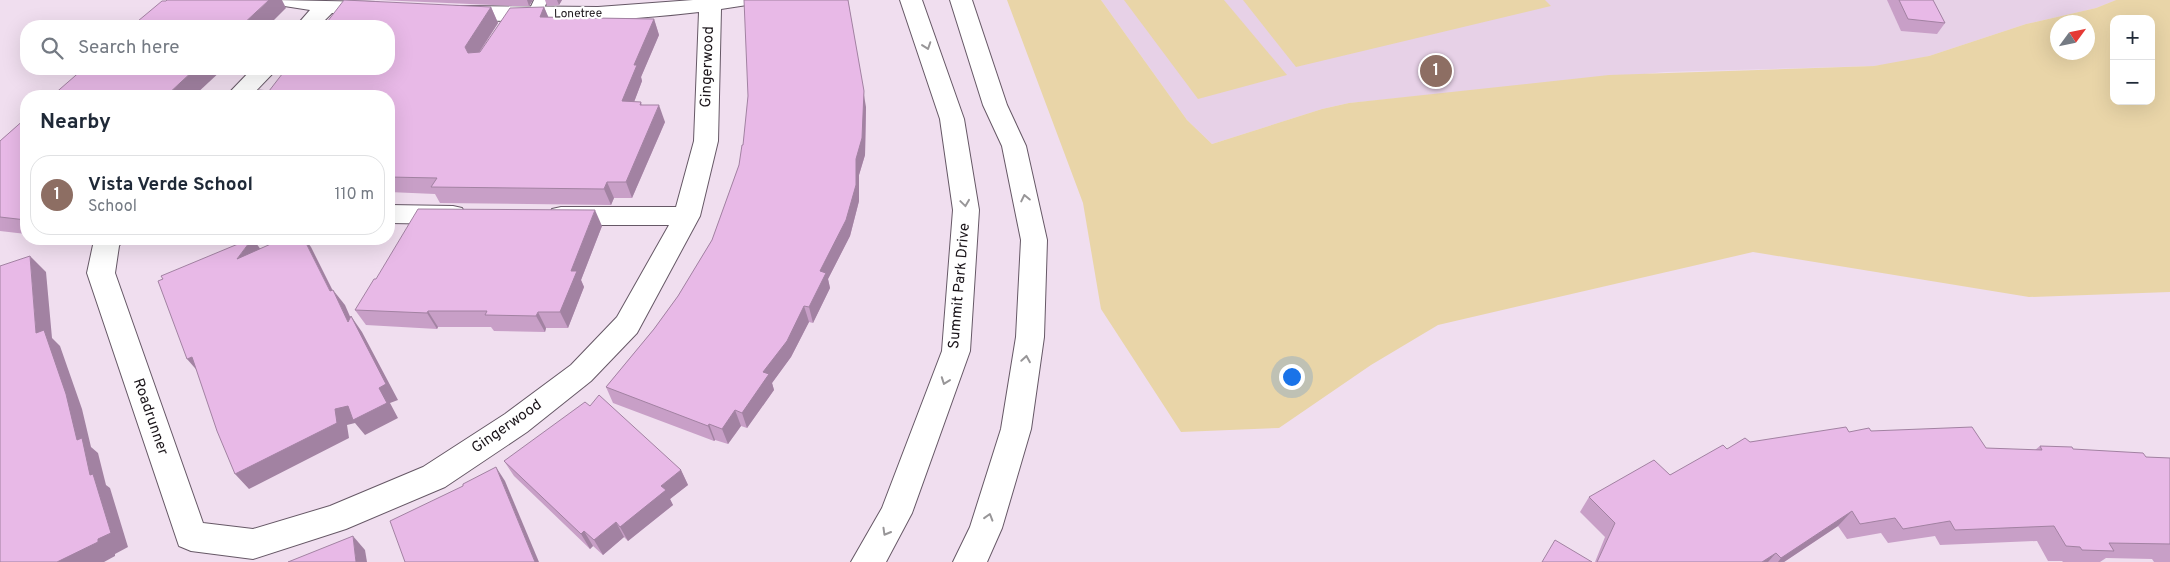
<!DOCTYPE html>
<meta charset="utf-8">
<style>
:root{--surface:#fff;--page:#f2f2f3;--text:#1f2937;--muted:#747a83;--line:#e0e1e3;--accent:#7a6635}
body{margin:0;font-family:Overpass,sans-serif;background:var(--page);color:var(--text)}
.controls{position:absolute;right:15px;top:15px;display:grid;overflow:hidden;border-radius:10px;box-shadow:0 5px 20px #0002}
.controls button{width:45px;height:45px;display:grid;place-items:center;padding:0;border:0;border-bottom:1px solid var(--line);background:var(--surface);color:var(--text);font:25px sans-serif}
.compass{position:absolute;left:2050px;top:15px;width:45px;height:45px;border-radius:50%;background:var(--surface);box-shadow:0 5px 20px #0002;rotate:57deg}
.you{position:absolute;left:1291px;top:376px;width:18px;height:18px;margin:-12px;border:4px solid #fff;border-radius:50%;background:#1a73e8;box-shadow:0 0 0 8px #1a73e833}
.badge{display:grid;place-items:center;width:32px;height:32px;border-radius:50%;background:var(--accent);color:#fff;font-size:16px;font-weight:700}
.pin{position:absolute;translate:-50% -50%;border:2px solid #fff;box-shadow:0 1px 5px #0006}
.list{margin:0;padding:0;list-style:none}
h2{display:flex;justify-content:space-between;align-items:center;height:65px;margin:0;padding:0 20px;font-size:21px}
h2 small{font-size:16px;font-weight:400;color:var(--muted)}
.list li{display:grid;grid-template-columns:32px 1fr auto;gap:15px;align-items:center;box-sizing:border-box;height:80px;margin:0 10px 10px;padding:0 10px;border:1px solid var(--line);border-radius:20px}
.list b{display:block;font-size:19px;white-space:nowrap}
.list p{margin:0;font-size:16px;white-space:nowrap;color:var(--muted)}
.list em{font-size:16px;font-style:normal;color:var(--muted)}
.icon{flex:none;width:28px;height:28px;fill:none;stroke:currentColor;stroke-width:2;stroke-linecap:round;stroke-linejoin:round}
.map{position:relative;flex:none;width:2170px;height:562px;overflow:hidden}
.search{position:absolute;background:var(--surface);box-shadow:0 5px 20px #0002;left:20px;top:20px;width:375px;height:55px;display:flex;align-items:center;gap:12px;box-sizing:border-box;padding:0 18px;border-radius:20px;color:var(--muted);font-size:19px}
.panel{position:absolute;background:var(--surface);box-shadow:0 5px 20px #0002;left:20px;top:90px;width:375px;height:155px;border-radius:20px}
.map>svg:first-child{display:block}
.built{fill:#e7d1e7}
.green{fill:#e9d5a8;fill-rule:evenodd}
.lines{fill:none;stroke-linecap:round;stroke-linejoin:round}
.service-casing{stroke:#665866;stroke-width:2}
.minor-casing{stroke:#665866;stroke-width:2}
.tertiary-casing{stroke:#665866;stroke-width:2}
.service{fill:#fff;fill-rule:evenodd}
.minor{fill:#fff;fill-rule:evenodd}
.tertiary{fill:#fff;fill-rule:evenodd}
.wall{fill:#c89fc7}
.shaded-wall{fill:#a282a2}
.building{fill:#e8b9e7;stroke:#a282a2}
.oneway{stroke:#989698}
.labels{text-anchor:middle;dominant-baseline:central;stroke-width:4.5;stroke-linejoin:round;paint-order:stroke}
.far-street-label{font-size:12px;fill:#1b151a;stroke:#fff}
.street-label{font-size:15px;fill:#1b151a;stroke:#fff}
</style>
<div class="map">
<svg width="2170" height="562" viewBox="0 0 2170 562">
<rect width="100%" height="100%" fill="#f0deef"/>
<path class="built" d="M1101 0H2116L2096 8 2026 24 1929 56 1904 62 1874 66 1665 72 1349 103 1322 109 1212 144 1187 120Z"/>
<g class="green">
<path d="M1007 0H1101L1187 120 1212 144 1322 109 1349 103 1609 75 1874 66 1929 56 2026 24 2096 8 2116 0H2170V292L2029 297 1753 252 1438 325 1371 365 1279 428 1181 432 1101 309 1083 203ZM2114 19H2151V101H2114ZM2088 22V52H2058V22Z"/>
<path d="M1124 0H1224L1287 75 1198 99Z"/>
<path d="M1243 0H1545L1551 6 1296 67Z"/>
</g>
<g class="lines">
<defs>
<path id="service" d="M534 0H548L539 18 534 19 527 15Z"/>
<g id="minor">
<path d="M275 0 376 2 384 4 387 9 384 14 376 16 332 13 319 26H296L310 10 278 5Z"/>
<path d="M693 0H750L747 5 721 9 718 141 700 216 637 333 591 381 527 432 445 487 346 529 253 559 191 551 179 546 87 273 93 245 96 239H123L119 246 115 273 203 523 253 529 330 506 423 467 505 414 571 365 617 317 669 225H561L552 223 548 216 552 209 561 207H676L694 141 699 12C618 22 538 22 457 20L449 18 446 13 449 8 457 6 598 7Z"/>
<path d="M252 69H277L251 96H226Z"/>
<path d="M389 205 453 206 462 208 466 215 462 222 453 224 389 223Z"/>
</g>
<g id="tertiary">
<path d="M900 0H922L964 119 979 210 970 351 912 513 886 562H851L882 508 942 351 953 210 940 119Z"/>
<path d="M950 0H972L1007 105 1026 146 1047 240 1044 337 1031 429 1002 528 987 562H953L970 527 1001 429 1016 337 1021 240 1002 146 983 105Z"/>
</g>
</defs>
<use href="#service" class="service-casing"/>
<use href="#minor" class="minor-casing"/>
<use href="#tertiary" class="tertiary-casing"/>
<use href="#service" class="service"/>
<use href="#minor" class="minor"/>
<use href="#tertiary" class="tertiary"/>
</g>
<g class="wall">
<path d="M379 0H533L529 6H513Z"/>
<path d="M545 0H562L559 5 547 6Z"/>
<path d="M1887 0H1933L1945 23 1937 34 1901 31Z"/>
<path d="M491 7 498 23 480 52 544 7 548 17 654 19 659 35 641 77 642 81 634 102H641L642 105 665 122 632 198H614L611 205 440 203 435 194 389 192V96L269 91Z"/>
<path d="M866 107 865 155 859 175V201L850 236 828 279 830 288 813 323 809 322 791 357 772 383 774 390 747 428 741 426 728 444 715 440 714 441 613 403 606 387 654 329 678 296 712 240 739 165Z"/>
<path d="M26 118V234L0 231V141Z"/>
<path d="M602 226 581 280 584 287 568 328H546L545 332 494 331 491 327H438L437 329 366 325 355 310 376 279Z"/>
<path d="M590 406 681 470 688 485 670 499 673 505 628 541 624 537 603 555 593 546 590 549 514 476 504 461Z"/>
<path d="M1871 431 1986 448 2035 450 2040 446 2146 457 2170 458V562H2154L2152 559 2106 558 2100 562H2063L2062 561H2048L2037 541 1940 545 1935 536 1888 543 1881 533 1847 539 1838 526 1784 562H1595L1605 537 1580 512 1589 497 1670 475 1727 449 1750 442 1849 432Z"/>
</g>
<g class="shaded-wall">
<path d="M269 0H282L286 8 268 26H241Z"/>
<path d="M527 0H533L529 6Z"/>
<path d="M557 0H562L559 5Z"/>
<path d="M848 0 866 107 865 155 859 175V201L850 236 828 279 830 288 813 323 809 307 820 271Z"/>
<path d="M491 7 498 23 472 63 465 47Z"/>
<path d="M544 7 551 23 540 17Z"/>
<path d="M654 19 659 35 641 77 642 81 628 118 622 101 634 65Z"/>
<path d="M195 69H223L194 96H166Z"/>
<path d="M659 105 665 122 632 198 626 182Z"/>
<path d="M607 182 614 198 611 205 604 189Z"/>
<path d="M595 210 602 226 581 280 584 287 568 328 560 312 571 271Z"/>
<path d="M252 239H253L264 254 237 259Z"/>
<path d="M304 239H305L311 247 341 307 330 291Z"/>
<path d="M30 256 46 272 52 338 60 346 82 409 91 447 98 453 106 485 110 488 128 547 115 554V556L104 562H57L90 475 36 333Z"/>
<path d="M333 290 345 305 359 337 348 322Z"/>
<path d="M804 306 809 322 791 357 772 383 774 390 747 428 742 413 763 372Z"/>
<path d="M428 311 438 327 437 329 427 313Z"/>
<path d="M538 312 546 328 545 332 536 316Z"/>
<path d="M351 316 362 332 398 400 390 403 398 418 365 435 355 423 347 425 349 438 249 489 235 474 335 409 379 388Z"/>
<path d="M192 357 201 375 187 359Z"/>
<path d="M735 410 741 426 728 444 722 429Z"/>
<path d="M709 424 715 440 714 441 708 426Z"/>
<path d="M496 467 505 481 539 562H535Z"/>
<path d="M681 470 688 485 670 499 673 505 628 541 620 527 661 486Z"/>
<path d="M1852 511 1838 526 1784 562H1778L1781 558Z"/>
<path d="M616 522 624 537 603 555 594 540Z"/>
<path d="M584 531 593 546 590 549 581 534Z"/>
<path d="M353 536 365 550 367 562H356Z"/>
<path d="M1776 553 1768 562H1762Z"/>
</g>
<g class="building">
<path d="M167 0H269L241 26H132L162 1H166Z"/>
<path d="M344 0 491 7 465 47 468 53 480 52 510 8 544 7 540 17 654 19 634 65H637L622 101 641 102 640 105H659L626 182H607L604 189 431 187 437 178 389 177V96H253L259 90 269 91 286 69H389V26H324Z"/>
<path d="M744 0H848L864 91 862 138 856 159V185L846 220 820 271 826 273 809 307 804 306 787 341 763 372 769 374 742 413 735 410 722 429 709 424 708 426 606 387 654 329 678 296 712 240 739 165 742 145H743L748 96Z"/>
<path d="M1899 0H1933L1945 23 1908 19Z"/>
<path d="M83 69H195L166 96H52Z"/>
<path d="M26 118V220L0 217V141Z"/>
<path d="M418 209 595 210 571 271H577L560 312H538L536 316 485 315 487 311H428L427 313 355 310 374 279H376Z"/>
<path d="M250 239H252L237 259 282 239H304L330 291 333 290 348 322 351 316 386 384 379 388 387 403 353 420 348 406 335 409 337 423 235 474 217 431 192 357 187 359 158 281 163 279 161 276Z"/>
<path d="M30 256 36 333 44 330 66 394 77 440 82 438 90 475 93 474 111 533 98 539V542L57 562H0V266Z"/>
<path d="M599 395 681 470 661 486 666 490 620 527 616 522 594 540 584 531 581 534 504 461 585 402 590 406Z"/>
<path d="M1846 427 1849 432 1869 428 1871 431 1972 427 1986 448 2042 450 2040 446 2072 447 2073 449 2143 453 2146 457 2170 458V544L2109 543 2114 551 2082 550 2080 547 2066 546 2054 526 1955 530 1950 521 1903 529 1895 518 1860 524 1852 511 1781 558 1776 553 1762 562H1597L1615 523 1589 497 1654 460 1670 475 1723 445 1727 449 1745 438 1750 442Z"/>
<path d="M496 467 535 562H405L390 521 463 486V484Z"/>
<path d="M353 536 356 562H288Z"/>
<path d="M1555 540 1592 562H1542Z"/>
</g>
<defs><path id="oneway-chevron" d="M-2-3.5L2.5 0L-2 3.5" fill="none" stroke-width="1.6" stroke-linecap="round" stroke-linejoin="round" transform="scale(1.25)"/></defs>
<g class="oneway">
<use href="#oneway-chevron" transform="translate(927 46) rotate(71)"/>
<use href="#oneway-chevron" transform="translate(1025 198) rotate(-102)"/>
<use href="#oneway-chevron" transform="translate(965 203) rotate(82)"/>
<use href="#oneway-chevron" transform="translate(1026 359) rotate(-81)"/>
<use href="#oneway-chevron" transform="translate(945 381) rotate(110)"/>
<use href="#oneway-chevron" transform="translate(989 517) rotate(-73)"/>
<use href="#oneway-chevron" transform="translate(886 532) rotate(120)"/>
</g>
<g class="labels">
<g class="far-street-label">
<text transform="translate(578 14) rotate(-1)">Lonetree</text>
</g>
<g class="street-label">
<text transform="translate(708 67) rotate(-88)">Gingerwood</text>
<text transform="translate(960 286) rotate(-85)">Summit Park Drive</text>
<text transform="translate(150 417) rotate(71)">Roadrunner</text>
<text transform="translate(507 427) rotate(-35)">Gingerwood</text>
</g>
</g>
</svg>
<div class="controls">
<button>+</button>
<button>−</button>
</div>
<svg class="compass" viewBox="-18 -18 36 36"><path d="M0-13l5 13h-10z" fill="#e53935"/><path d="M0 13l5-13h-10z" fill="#747a83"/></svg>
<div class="you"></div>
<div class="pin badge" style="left:1436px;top:71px;background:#8d6e63">1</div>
<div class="search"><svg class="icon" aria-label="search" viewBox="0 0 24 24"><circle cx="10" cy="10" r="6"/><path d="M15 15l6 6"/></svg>Search here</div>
<section class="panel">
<h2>Nearby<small></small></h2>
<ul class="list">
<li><span class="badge" style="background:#8d6e63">1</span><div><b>Vista Verde School</b><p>School</p></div><em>110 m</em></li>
</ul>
</section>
</div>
